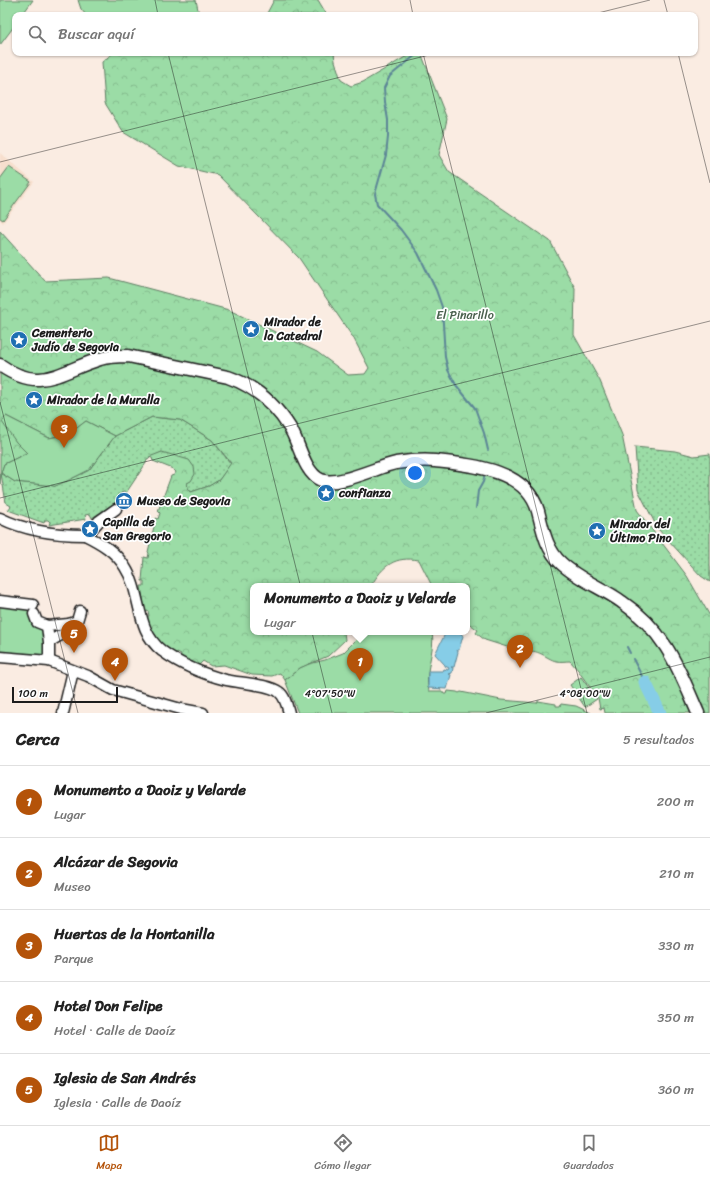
<!DOCTYPE html>
<html lang="es">
<meta charset="utf-8">
<style>
:root{--surface:#fff;--page:#f2f2f2;--text:#222;--muted:#767676;--line:#e0e0e0;--accent:#b45309}
body{margin:0;font-family:Sriracha,sans-serif;background:var(--page);color:var(--text)}
.scale{position:absolute;left:12px;bottom:10px;width:106px;box-sizing:border-box;padding-left:4px;border:2px solid #1c1c1c;border-top:0;font-size:11px;line-height:14px;white-space:nowrap;color:#1c1c1c;-webkit-text-stroke:3px #fff;paint-order:stroke}
.you{position:absolute;left:415px;top:473px;width:14px;height:14px;margin:-10px;border:3px solid #fff;border-radius:50%;background:#1a73e8;box-shadow:0 0 0 6px #1a73e833}
.badge{display:grid;place-items:center;width:26px;height:26px;border-radius:50%;background:var(--accent);color:#fff;font-size:13px;font-weight:700}
.pin{position:absolute;translate:-50% -33px;filter:drop-shadow(0 1px 2px #0008)}
.pin::after{content:'';position:absolute;top:21px;width:14px;height:12px;background:inherit;clip-path:polygon(0 0,100% 0,50% 100%)}
.popup{position:absolute;left:250px;top:583px;width:220px;height:52px;box-sizing:border-box;display:grid;place-content:center;border-radius:8px;background:var(--surface);filter:drop-shadow(0 1px 3px #0005);font-size:13px;white-space:nowrap;color:var(--muted)}
.popup b{font-size:15px;color:var(--text)}
.popup::after{content:'';position:absolute;left:50%;top:100%;margin-left:-8px;border:8px solid transparent;border-top-color:var(--surface)}
.list{margin:0;padding:0;list-style:none}
h2{display:flex;justify-content:space-between;align-items:center;height:52px;margin:0;padding:0 16px;font-size:17px}
h2 small{font-size:13px;font-weight:400;color:var(--muted)}
.list li{display:grid;grid-template-columns:26px 1fr auto;gap:12px;align-items:center;box-sizing:border-box;height:72px;padding:0 16px;border-top:1px solid var(--line)}
.list b{display:block;font-size:15px;white-space:nowrap}
.list p{margin:0;font-size:13px;white-space:nowrap;color:var(--muted)}
.list em{font-size:13px;font-style:normal;color:var(--muted)}
.icon{flex:none;width:22px;height:22px;fill:none;stroke:currentColor;stroke-width:2;stroke-linecap:round;stroke-linejoin:round}
.map{position:relative;flex:none;width:710px;height:713px;overflow:hidden}
.search{position:absolute;background:var(--surface);box-shadow:0 1px 3px #0004;left:12px;right:12px;top:12px;height:44px;display:flex;align-items:center;gap:10px;box-sizing:border-box;padding:0 14px;border-radius:8px;color:var(--muted);font-size:15px}
.sheet{height:412px;background:var(--surface)}
nav{display:flex;justify-content:space-around;align-items:center;box-sizing:border-box;height:56px;border-top:1px solid var(--line);background:var(--surface);font-size:11px;color:var(--muted)}
nav a{display:grid;justify-items:center;gap:2px}
nav .on{color:var(--accent)}
.map>svg:first-child{display:block}
.built{fill:#f7dfce}
.grass{fill:url(#grass-dots);stroke:#5c7c61}
.forest{fill:url(#forest-crowns);stroke:#5c7c61}
.green{fill:#9bdca6;stroke:#5c7c61}
.water{fill:#86cde7;stroke:#5c8696}
.lines{fill:none;stroke-linecap:round;stroke-linejoin:round}
.stream{stroke:#5c8696;stroke-width:2}
.river{stroke:#86cde7;stroke-width:13}
.minor-casing{stroke:#1c1c1c;stroke-width:13}
.major-casing{stroke:#1c1c1c;stroke-width:15}
.minor{stroke:#fff;stroke-width:10}
.major{stroke:#fff;stroke-width:12}
.ticks{fill:none;stroke:#1c1c1c;stroke-width:1;stroke-opacity:0.45}
.labels{text-anchor:middle;dominant-baseline:central;stroke-width:3.5;stroke-linejoin:round;paint-order:stroke}
.park-label{font-size:12px;fill:#485f4c;stroke:#fff}
.poi-label{font-size:12px;font-weight:bold;fill:#1c1c1c;stroke:#fff;text-anchor:start}
.ticks-label{font-size:10px;text-anchor:middle;fill:#1c1c1c;stroke:#fff;stroke-width:3.5;stroke-linejoin:round;paint-order:stroke}
</style>
<div class="map">
<svg width="710" height="713" viewBox="0 0 710 713">
<defs>
<pattern id="grass-dots" width="8" height="8" patternUnits="userSpaceOnUse"><rect width="8" height="8" fill="#9bdca6"/><path d="M2 2h.1M6 6h.1" fill="none" stroke="#85bc8e" stroke-width="1.8" stroke-linecap="round"/></pattern>
<pattern id="forest-crowns" width="20" height="18" patternUnits="userSpaceOnUse"><rect width="20" height="18" fill="#9bdca6"/><path d="M2 6a3 3 0 1 1 6 0M12 15a3 3 0 1 1 6 0" fill="none" stroke="#85bc8e"/></pattern>
</defs>
<rect width="100%" height="100%" fill="#faece2"/>
<filter id="ink" filterUnits="userSpaceOnUse"><feTurbulence type="fractalNoise" baseFrequency=".025" numOctaves="2"/><feDisplacementMap in="SourceGraphic" scale="8" xChannelSelector="R" yChannelSelector="G"/><feConvolveMatrix kernelMatrix="1 2 1 2 8 2 1 2 1" color-interpolation-filters="sRGB"/></filter>
<g filter="url(#ink)">
<path class="built" d="M0 153 34 182 3 223 0 220Z"/>
<g class="grass">
<path d="M152 417 180 420 212 440 231 464 219 480 209 486 191 492 188 488 187 483 162 452 147 459 146 463 126 493 124 492 121 493V496L122 498 92 518 90 514 85 515 86 519 49 525 50 522 48 520H45L44 523 8 510 11 506 6 503 1 473 15 482 55 486 69 480 89 470 115 436Z"/>
<path d="M635 447 675 451 694 456 710 454V582L701 576 658 529 638 490Z"/>
</g>
<g class="forest">
<path d="M274 0H318L327 15H266Z"/>
<path d="M113 53H334L335 61 341 80 351 86 363 82 412 53H421L447 119 439 155 449 172 550 241 575 288 574 335 600 381 622 435 637 510 687 576 710 616V713H605L604 708 600 709 598 698 579 672V671L570 661C566 661 560 662 556 661 547 659 536 647 526 653L485 640 476 633 478 630 467 622V586H432L419 560C395 556 383 565 371 586H253V632H344L345 640 328 656 300 668 285 680 280 673 272 676 252 675 224 665 211 666 203 661 198 666 180 657 181 654 177 652 175 655 154 639 157 637 154 633 151 634 146 617 149 616 148 611 145 612 141 586H144V581H142L144 557 148 558 149 553 148 552 156 518 158 519 160 513 158 511 171 476 174 475 176 472 173 469 153 461 152 458 149 457 162 452 189 460 194 467 195 474 191 481 187 483 188 488 191 492 209 486 219 480 231 463 212 440 180 420 152 417 115 436 86 421 69 434 49 438 6 416 16 442 27 453 4 464 1 473 0 484V231L45 281 109 278 229 310 317 352 348 375 365 374 369 368 354 339 299 258 218 175 179 166 123 132 105 103 102 62Z"/>
</g>
<g class="green">
<path d="M0 0H33L22 15H15V25L0 45Z"/>
<path d="M78 0H196L199 15H86L81 9Z"/>
<path d="M9 167 31 182 3 220 0 218V179Z"/>
<path d="M6 416 49 438 69 434 86 421 115 436 89 470 69 480 55 486 15 482 1 473 4 464 27 453 16 442 2 422Z"/>
<path d="M0 603 31 607 34 624 46 627V657L0 652Z"/>
<path d="M364 632H432C436 651 423 672 429 691H442L444 694H447L448 691 457 692 459 693 461 692 501 700 537 703 538 701 556 704V706H560L561 704 576 706 591 713H298L285 680 300 668 309 664 325 660 343 653Z"/>
<path d="M581 677 597 699 585 707 570 685Z"/>
</g>
<path class="water" d="M446 632H460L463 636 459 650H457L458 652 454 667H451L453 668 452 673 449 674 451 675 447 689 428 688V671H443L444 669 448 670 449 668 445 666V665L435 654Z"/>
<g class="lines">
<g class="stream">
<path d="M417 54 390 76 384 88 385 102 388 120V137L386 155 375 194 377 204 401 230 418 253 436 290 442 307 445 357 448 370 456 385 475 408 484 433 488 450"/>
<path d="M476 508 478 491 483 482 485 474"/>
<path d="M627 647 630 653"/>
<path d="M633 659 645 682"/>
</g>
<path class="river" d="M645 682 660 713"/>
<defs>
<g id="minor">
<path d="M0 518C26 531 57 535 85 535L92 529 99 521 116 509"/>
<path d="M85 535C101 543 115 551 125 567 142 593 135 630 162 651 181 665 203 674 226 680 239 683 269 684 279 692 285 696 287 706 289 713"/>
<path d="M0 601 33 605"/>
<path d="M34 614 37 622 47 626"/>
<path d="M69 624 77 621 80 611"/>
<path d="M49 642 47 626 69 624 70 632 59 636 49 642V661"/>
<path d="M0 657 49 661 88 676 113 690 181 709 203 713"/>
<path d="M63 713 73 671"/>
</g>
<path id="major" d="M0 365C41 394 60 371 100 359 109 356 118 356 128 356L228 377C254 386 275 404 290 428 299 442 304 473 321 480 338 487 377 467 396 463 409 461 422 460 435 461 471 465 526 469 538 511 543 530 546 549 561 563 579 580 603 588 622 602 665 631 678 667 698 713"/>
</defs>
<use href="#minor" class="minor-casing"/>
<use href="#major" class="major-casing"/>
<use href="#minor" class="minor"/>
<use href="#major" class="major"/>
</g>
</g>
<path class="ticks" d="M155 0 158 15M410 0 413 15M664 0 668 15M590 15 650 0M168 53 332 713M423 53 587 713M678 53 710 183M0 162 437 53M0 402 78 713M0 498 710 321M486 713 710 657"/>
<defs>
<symbol id="sight-disc" viewBox="-11 -11 22 22"><circle r="9.5" fill="#1f6fb2" stroke="#fff"/><path d="M0-6L1.8-2.2L6-1.7L2.9 1.2L3.7 5.4L0 3.3L-3.7 5.4L-2.9 1.2L-6-1.7L-1.8-2.2Z" fill="#fff"/></symbol>
<symbol id="museum-disc" viewBox="-11 -11 22 22"><circle r="9.5" fill="#1f6fb2" stroke="#fff"/><path d="M0-6L6-3V-2H-6V-3ZM-5-1h2V3h-2ZM-1-1h2V3h-2ZM3-1h2V3H3ZM-6 4H6V6H-6Z" fill="#fff"/></symbol>
</defs>
<g fill-rule="evenodd">
<use href="#sight-disc" x="241" y="319" width="20" height="20"/>
<use href="#sight-disc" x="9" y="330" width="20" height="20"/>
<use href="#sight-disc" x="24" y="390" width="20" height="20"/>
<use href="#sight-disc" x="316" y="483" width="20" height="20"/>
<use href="#museum-disc" x="114" y="491" width="20" height="20"/>
<use href="#sight-disc" x="80" y="519" width="20" height="20"/>
<use href="#sight-disc" x="587" y="521" width="20" height="20"/>
</g>
<g class="labels">
<g class="park-label">
<text x="465" y="315">El Pinarillo</text>
</g>
<g class="poi-label">
<text x="264" y="322">Mirador de<tspan x="264" dy="14">la Catedral</tspan></text>
<text x="32" y="333">Cementerio<tspan x="32" dy="14">Judío de Segovia</tspan></text>
<text x="47" y="400">Mirador de la Muralla</text>
<text x="339" y="493">confianza</text>
<text x="137" y="501">Museo de Segovia</text>
<text x="103" y="522">Capilla de<tspan x="103" dy="14">San Gregorio</tspan></text>
<text x="610" y="524">Mirador del<tspan x="610" dy="14">Último Pino</tspan></text>
</g>
</g>
<g class="ticks-label">
<text x="330" y="697">4°07'50"W</text>
<text x="585" y="697">4°08'00"W</text>
</g>
</svg>
<div class="scale">100 m</div>
<div class="you"></div>
<div class="pin badge" style="left:360px;top:681px">1</div>
<div class="popup"><b>Monumento a Daoiz y Velarde</b>Lugar</div>
<div class="pin badge" style="left:520px;top:668px">2</div>
<div class="pin badge" style="left:64px;top:448px">3</div>
<div class="pin badge" style="left:115px;top:681px">4</div>
<div class="pin badge" style="left:74px;top:653px">5</div>
<div class="search"><svg class="icon" aria-label="search" viewBox="0 0 24 24"><circle cx="10" cy="10" r="6"/><path d="M15 15l6 6"/></svg>Buscar aquí</div>
</div>
<section class="sheet">
<h2>Cerca<small>5 resultados</small></h2>
<ul class="list">
<li><span class="badge">1</span><div><b>Monumento a Daoiz y Velarde</b><p>Lugar</p></div><em>200 m</em></li>
<li><span class="badge">2</span><div><b>Alcázar de Segovia</b><p>Museo</p></div><em>210 m</em></li>
<li><span class="badge">3</span><div><b>Huertas de la Hontanilla</b><p>Parque</p></div><em>330 m</em></li>
<li><span class="badge">4</span><div><b>Hotel Don Felipe</b><p>Hotel · Calle de Daoíz</p></div><em>350 m</em></li>
<li><span class="badge">5</span><div><b>Iglesia de San Andrés</b><p>Iglesia · Calle de Daoíz</p></div><em>360 m</em></li>
</ul>
</section>
<nav>
<a class="on"><svg class="icon" aria-label="map" viewBox="0 0 24 24"><path d="M3 6l6-2 6 2 6-2v14l-6 2-6-2-6 2zM9 4v14M15 6v14"/></svg>Mapa</a>
<a><svg class="icon" aria-label="directions" viewBox="0 0 24 24"><path d="M12 3l9 9-9 9-9-9zM9 14v-3h6M13 9l2 2-2 2"/></svg>Cómo llegar</a>
<a><svg class="icon" aria-label="saved" viewBox="0 0 24 24"><path d="M7 4h10v16l-5-4-5 4z"/></svg>Guardados</a>
</nav>
